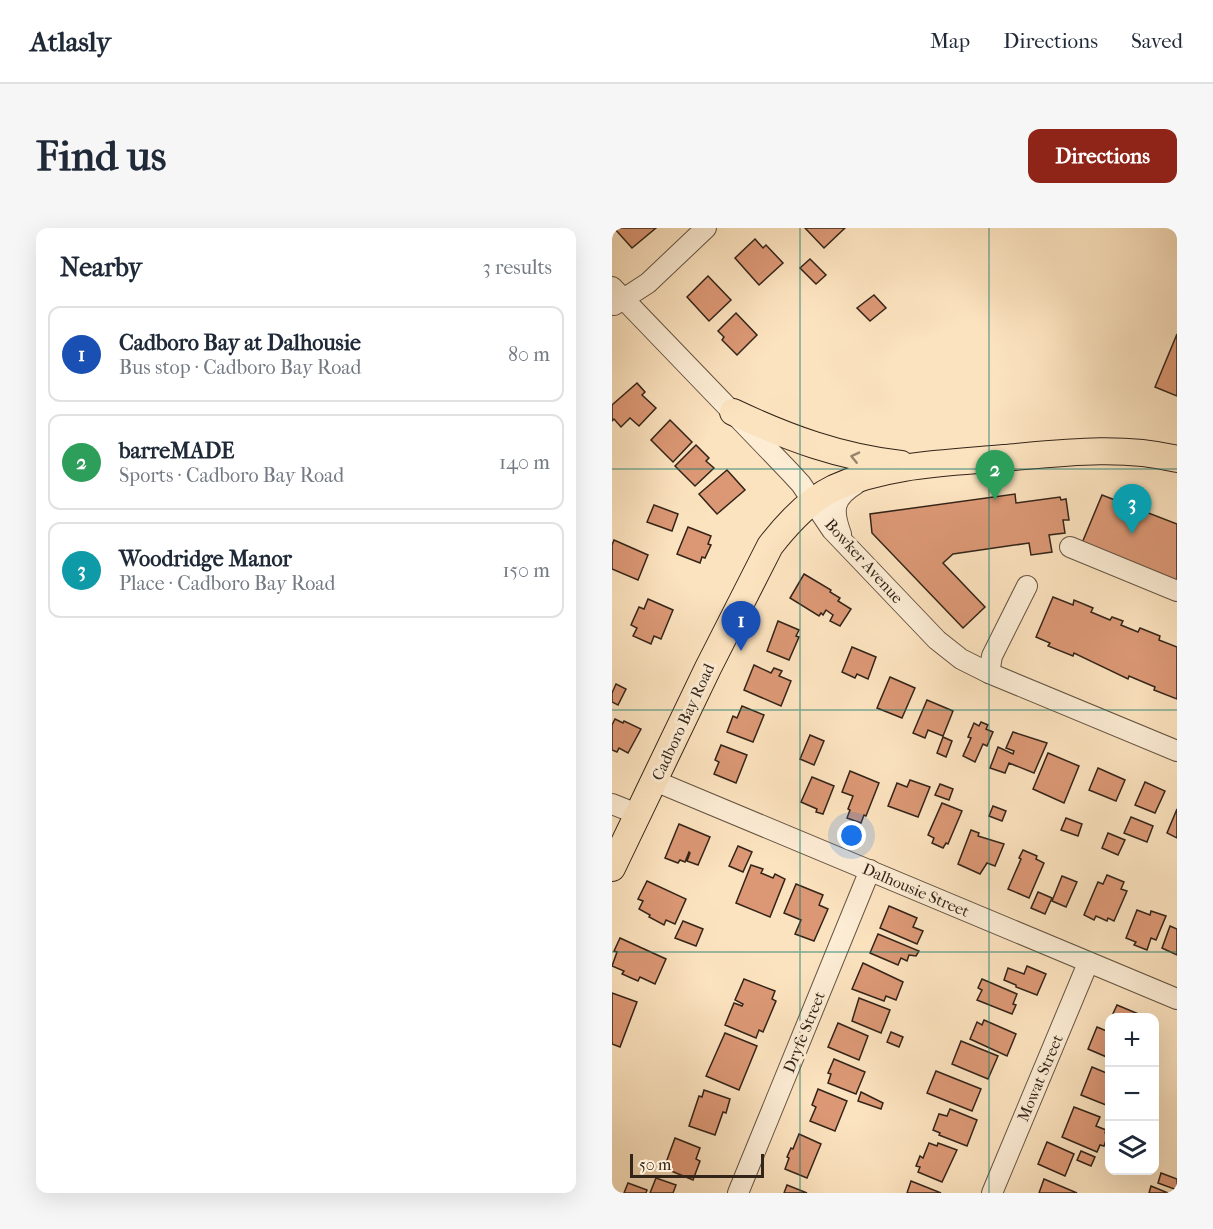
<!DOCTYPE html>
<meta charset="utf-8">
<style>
:root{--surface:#fff;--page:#f6f6f7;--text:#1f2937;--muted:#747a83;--line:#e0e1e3;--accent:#8f2418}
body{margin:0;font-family:"IM FELL French Canon",serif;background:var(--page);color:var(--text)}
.controls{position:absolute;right:18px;bottom:18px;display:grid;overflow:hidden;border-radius:12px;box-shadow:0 6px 24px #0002}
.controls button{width:54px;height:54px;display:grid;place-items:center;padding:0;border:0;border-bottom:2px solid var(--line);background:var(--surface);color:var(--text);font:30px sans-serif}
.scale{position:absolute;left:18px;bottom:15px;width:134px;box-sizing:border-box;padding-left:6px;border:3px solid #332419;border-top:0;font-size:16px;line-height:21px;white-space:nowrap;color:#332419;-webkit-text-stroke:4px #fdedd5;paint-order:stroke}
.you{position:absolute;left:240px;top:608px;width:21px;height:21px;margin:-15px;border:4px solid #fff;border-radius:50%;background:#1a73e8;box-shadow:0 0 0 9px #1a73e833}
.badge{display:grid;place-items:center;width:39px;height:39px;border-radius:50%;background:var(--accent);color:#fff;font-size:20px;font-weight:700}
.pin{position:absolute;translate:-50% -50px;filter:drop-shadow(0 2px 3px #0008)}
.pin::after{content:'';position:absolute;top:32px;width:21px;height:18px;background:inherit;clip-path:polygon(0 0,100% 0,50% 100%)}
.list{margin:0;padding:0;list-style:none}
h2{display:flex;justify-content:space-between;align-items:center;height:78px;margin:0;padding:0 24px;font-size:26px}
h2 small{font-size:20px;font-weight:400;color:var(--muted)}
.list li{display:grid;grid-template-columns:39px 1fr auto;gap:18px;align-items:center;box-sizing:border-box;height:96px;margin:0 12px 12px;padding:0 12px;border:2px solid var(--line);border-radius:12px}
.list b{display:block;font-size:22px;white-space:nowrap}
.list p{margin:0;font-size:20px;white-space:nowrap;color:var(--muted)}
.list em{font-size:20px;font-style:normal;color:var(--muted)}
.icon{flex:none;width:33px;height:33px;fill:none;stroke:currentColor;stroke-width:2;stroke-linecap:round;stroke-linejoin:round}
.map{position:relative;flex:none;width:565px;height:965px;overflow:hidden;border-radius:12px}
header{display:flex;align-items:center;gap:36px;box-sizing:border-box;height:84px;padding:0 30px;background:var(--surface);border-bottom:2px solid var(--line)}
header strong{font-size:28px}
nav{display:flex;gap:33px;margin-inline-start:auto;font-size:21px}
.intro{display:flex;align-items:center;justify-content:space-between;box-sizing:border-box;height:144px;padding:0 36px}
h1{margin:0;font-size:42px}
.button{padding:15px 27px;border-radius:12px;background:var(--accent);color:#fff;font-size:21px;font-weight:700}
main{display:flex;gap:36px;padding:0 36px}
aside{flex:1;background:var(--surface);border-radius:12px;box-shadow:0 6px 24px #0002}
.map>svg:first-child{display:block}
.building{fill:#dc9875;stroke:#332419;stroke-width:1.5}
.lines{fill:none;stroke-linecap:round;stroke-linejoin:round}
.minor-casing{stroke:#655442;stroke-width:22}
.major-casing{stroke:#332419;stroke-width:28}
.minor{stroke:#fdedd5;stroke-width:20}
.major{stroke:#fce3bf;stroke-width:26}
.oneway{stroke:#98846c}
.grid{fill:none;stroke:#0f766e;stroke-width:1.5;stroke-opacity:0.55}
.labels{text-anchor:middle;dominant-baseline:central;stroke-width:6;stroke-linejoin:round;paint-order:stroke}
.street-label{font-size:16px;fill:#332419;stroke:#fdedd5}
</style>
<header>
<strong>Atlasly</strong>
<nav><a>Map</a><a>Directions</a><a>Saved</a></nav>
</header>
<div class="intro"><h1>Find us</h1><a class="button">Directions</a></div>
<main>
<aside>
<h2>Nearby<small>3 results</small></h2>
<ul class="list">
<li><span class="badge" style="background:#1a4fb4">1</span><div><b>Cadboro Bay at Dalhousie</b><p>Bus stop · Cadboro Bay Road</p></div><em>80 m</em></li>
<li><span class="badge" style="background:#2e9e5b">2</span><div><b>barreMADE</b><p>Sports · Cadboro Bay Road</p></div><em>140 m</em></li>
<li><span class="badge" style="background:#0f9aa8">3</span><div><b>Woodridge Manor</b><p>Place · Cadboro Bay Road</p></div><em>150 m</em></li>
</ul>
</aside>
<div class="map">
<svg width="565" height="965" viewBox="0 0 565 965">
<rect width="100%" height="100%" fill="#fce3bf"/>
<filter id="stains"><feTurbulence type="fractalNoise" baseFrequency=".00333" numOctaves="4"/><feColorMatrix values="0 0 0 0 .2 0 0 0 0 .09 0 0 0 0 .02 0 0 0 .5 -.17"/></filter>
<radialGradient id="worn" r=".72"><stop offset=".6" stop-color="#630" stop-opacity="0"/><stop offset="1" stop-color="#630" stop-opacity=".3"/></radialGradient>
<g class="building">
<path d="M2 0H44L20 20Z"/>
<path d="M193 0H233L212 20Z"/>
<path d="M143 11 151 20 154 17 171 35 147 57 123 30Z"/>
<path d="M198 31 214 47 204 56 188 40Z"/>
<path d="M96 48 119 72 97 93 75 69Z"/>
<path d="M262 67 274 80 258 93 245 80Z"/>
<path d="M124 85 145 107 125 127 110 112 112 109 106 103Z"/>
<path d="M565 106V168L543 159Z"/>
<path d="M25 155 33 164 30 167 44 180 27 198 18 190 9 199 2 191 0 193V177Z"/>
<path d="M58 192 80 214 61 234 39 212Z"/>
<path d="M84 217 97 230 94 233 102 240 83 258 63 238Z"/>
<path d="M115 242 133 262 105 286 87 266Z"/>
<path d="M403 266 404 275 448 269 449 272 454 271 457 292H451L453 305 437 307 440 324 419 327 417 315 341 326 331 335 373 379 351 400 260 305 258 286Z"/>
<path d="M490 267 565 296V354L470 315Z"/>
<path d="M42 277 66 286 60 303 35 294Z"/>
<path d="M76 299 99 308 96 316 99 317 93 330 90 329 88 335 65 326Z"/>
<path d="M2 312 36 327 26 352 0 341V317Z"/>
<path d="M192 346 219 362 218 364 228 370 226 373 239 381 228 398 218 393 221 387 214 382 211 387 209 385 207 388 178 370Z"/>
<path d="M441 369 461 377 462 372 481 380 479 384 498 392 500 389 511 393 509 397 526 404 528 400 548 408 547 412 565 419V471L542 462 543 459 517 448 516 451 462 425 461 428 436 418 438 415 424 409Z"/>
<path d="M36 371 61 382 49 411 42 408 39 416 21 408 25 400 19 397 27 379 32 381Z"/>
<path d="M166 393 187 402 184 408 187 409 177 432 155 423Z"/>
<path d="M240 419 264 429 256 451 245 446 243 450 230 444Z"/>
<path d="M142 437 159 445 162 440 170 443 167 448 179 453 169 478 132 462Z"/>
<path d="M278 449 303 460 290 490 265 480Z"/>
<path d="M4 456 14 461 6 477 0 474V465Z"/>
<path d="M315 472 341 483 331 508 316 502 313 510 301 505Z"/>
<path d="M130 478 152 487 141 514 115 504 121 488 125 490Z"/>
<path d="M3 491 11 495 12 493 29 501 16 525 7 520 5 524 0 522V497Z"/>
<path d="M369 494 376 497 374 501 381 504 375 518 371 516 363 534 351 528 359 510 356 509 362 495 367 498Z"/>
<path d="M401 504 435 515 422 545 397 535 393 545 378 540 386 519 401 526 402 523 394 520Z"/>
<path d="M198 507 212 513 202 537 188 531Z"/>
<path d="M331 509 340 513 334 529 325 525Z"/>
<path d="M109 517 135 527 124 555 102 546 107 534 103 532Z"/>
<path d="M436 525 467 538 452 575 421 561Z"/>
<path d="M486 540 513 552 504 573 477 562Z"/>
<path d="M238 543 267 555 254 588 252 587 249 595 235 590 238 582 236 581 241 568 230 564Z"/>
<path d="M200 549 222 558 211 586 204 584 205 581 189 574Z"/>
<path d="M298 552 318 559 306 589 276 578 285 555 295 559Z"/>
<path d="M533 554 553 563 543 585 523 577Z"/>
<path d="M328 556 341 561 337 572 323 567Z"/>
<path d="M330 575 350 583 336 616 334 615 331 620 320 615 322 610 316 607Z"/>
<path d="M381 578 394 583 390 593 377 588Z"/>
<path d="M565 581V610L555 605Z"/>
<path d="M519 589 541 598 535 614 512 605Z"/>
<path d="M454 590 470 596 466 608 449 602Z"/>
<path d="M67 596 98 609 86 637 75 633 78 625 77 624 73 634 68 632 66 635 53 630Z"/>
<path d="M359 602 367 605 366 608 392 616 383 638 375 635 368 646 346 636Z"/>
<path d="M496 605 513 612 506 627 490 620Z"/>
<path d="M126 618 140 624 131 644 117 638Z"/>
<path d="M411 622 425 628 424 631 432 635 417 670 396 661 409 631 407 630Z"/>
<path d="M139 637 151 641 149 645 161 650 163 646 173 651 158 689 124 675Z"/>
<path d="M495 647 512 654 509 661 515 663 502 693 496 690 495 693 484 688 482 692 472 687 486 654 491 656Z"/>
<path d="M450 648 465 654 454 679 440 673Z"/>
<path d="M35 653 74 671 63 696 54 692 52 697 37 689 38 687 27 681 31 673 26 671Z"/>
<path d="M184 656 211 667 207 677 216 681 202 713 183 706 189 692 172 685Z"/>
<path d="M426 664 440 670 433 686 419 680Z"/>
<path d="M277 678 305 690 301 699 311 703 305 716 268 700Z"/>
<path d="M525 682 538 687 539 683 554 688 544 712 539 710 535 722 522 717 524 714 514 710Z"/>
<path d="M71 693 91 701 84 718 63 710Z"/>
<path d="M558 698 565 701V727L550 720Z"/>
<path d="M266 706 307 723 304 728 297 727 295 733 289 730 286 737 258 725Z"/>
<path d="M8 710 54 731 43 756 28 749 26 753 10 746 12 743 0 738 5 724 2 723Z"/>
<path d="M251 735 291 754 284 772 274 768 272 773 240 761Z"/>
<path d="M415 738 434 746 425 767 404 759V757L392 752 396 740 412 746Z"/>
<path d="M132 751 163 763 160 771 164 773 151 804 147 802 144 810 113 797 122 775 130 778 131 776 123 772Z"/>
<path d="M370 751 405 766 401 776 404 777 400 786 365 772 370 762 366 760Z"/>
<path d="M0 765 25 774 8 819 0 816Z"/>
<path d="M247 770 278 782 269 805 240 793Z"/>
<path d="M505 777 536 790H499Z"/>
<path d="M372 792 404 806 395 828 358 811 365 794 370 797Z"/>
<path d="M226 795 256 808 247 832 216 819Z"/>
<path d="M485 799 497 804V830L476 821Z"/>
<path d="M279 804 291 809 287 819 275 814Z"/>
<path d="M113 805 145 818 127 862 94 848Z"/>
<path d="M349 813 386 828 376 851 340 836Z"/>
<path d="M222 831 253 844 244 866 216 855 219 846 216 845Z"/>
<path d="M480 839 497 846V867L494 877 469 867Z"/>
<path d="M324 843 369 861 360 883 315 865Z"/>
<path d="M206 861 235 873 223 903 198 893 204 879 200 877Z"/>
<path d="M92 862 118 871 114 885 111 884 103 907 77 898 87 868 90 869Z"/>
<path d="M249 864 271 875 269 881 246 873Z"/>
<path d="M462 879 488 889 484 898 494 902 493 905 496 907 492 918 488 917 485 924 450 909Z"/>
<path d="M338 881 365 892 355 918 327 907 328 905 321 902 327 886 335 888Z"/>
<path d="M187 906 209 916 195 950 173 941 177 930 175 929 179 920 181 921Z"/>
<path d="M63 910 88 920 84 931 88 933 81 952 52 940Z"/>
<path d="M435 914 462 926 453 948 426 936Z"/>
<path d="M317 915 325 918 326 915 345 922 330 954 306 944 308 939 304 938 308 928 311 930Z"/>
<path d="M469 923 483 929 479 938 465 932Z"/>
<path d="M549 945 565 951V962L546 955Z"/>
<path d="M44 950 64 957 61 965H38Z"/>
<path d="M432 951 465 965H427Z"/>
<path d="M299 953 329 965H295Z"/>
<path d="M16 955 35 962 34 965H12Z"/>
<path d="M175 957 195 965H172Z"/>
<path d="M539 958 556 965H537Z"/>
</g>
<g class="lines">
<defs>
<g id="minor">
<path d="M0 59 178 244 189 256 220 302 325 412 349 431 377 445 565 523"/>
<path d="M2 77 36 55 94 0"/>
<path d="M229 306C220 282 221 270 244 256"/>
<path d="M458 319 565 363"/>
<path d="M377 445 380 428 415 358"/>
<path d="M43 553 565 771"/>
<path d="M0 576 25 586"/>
<path d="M126 965 258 642"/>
<path d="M380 965 476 735"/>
</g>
<g id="major">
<path d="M121 184C176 210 228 229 289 236"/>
<path d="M0 640 96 440 158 318C175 296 197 272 222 260 275 236 336 235 392 230 448 225 510 217 565 231"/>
</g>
</defs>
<use href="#minor" class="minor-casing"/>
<use href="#major" class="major-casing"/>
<use href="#minor" class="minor"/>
<use href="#major" class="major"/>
</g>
<defs><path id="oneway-chevron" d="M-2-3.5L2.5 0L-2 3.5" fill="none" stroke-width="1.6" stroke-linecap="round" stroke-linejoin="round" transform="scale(1.5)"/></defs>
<use class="oneway" href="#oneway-chevron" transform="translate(243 229) rotate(-167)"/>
<path class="grid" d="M188 0V965M377 0V965M0 241H565M0 482H565M0 724H565"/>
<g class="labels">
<g class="street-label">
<text transform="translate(252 333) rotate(48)">Bowker Avenue</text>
<text transform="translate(71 494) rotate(-65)">Cadboro Bay Road</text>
<text transform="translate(304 662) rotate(23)">Dalhousie Street</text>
<text transform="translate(192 804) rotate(-68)">Dryfe Street</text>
<text transform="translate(428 850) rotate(-67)">Mowat Street</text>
</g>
</g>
<rect width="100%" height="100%" filter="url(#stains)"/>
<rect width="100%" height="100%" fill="url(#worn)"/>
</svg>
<div class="controls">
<button>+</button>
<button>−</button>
<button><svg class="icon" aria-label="layers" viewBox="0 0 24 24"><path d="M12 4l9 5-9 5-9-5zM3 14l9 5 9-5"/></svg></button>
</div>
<div class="scale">50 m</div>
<div class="you"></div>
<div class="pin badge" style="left:129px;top:423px;background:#1a4fb4">1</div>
<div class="pin badge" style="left:383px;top:272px;background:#2e9e5b">2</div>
<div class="pin badge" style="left:520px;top:306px;background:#0f9aa8">3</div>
</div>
</main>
